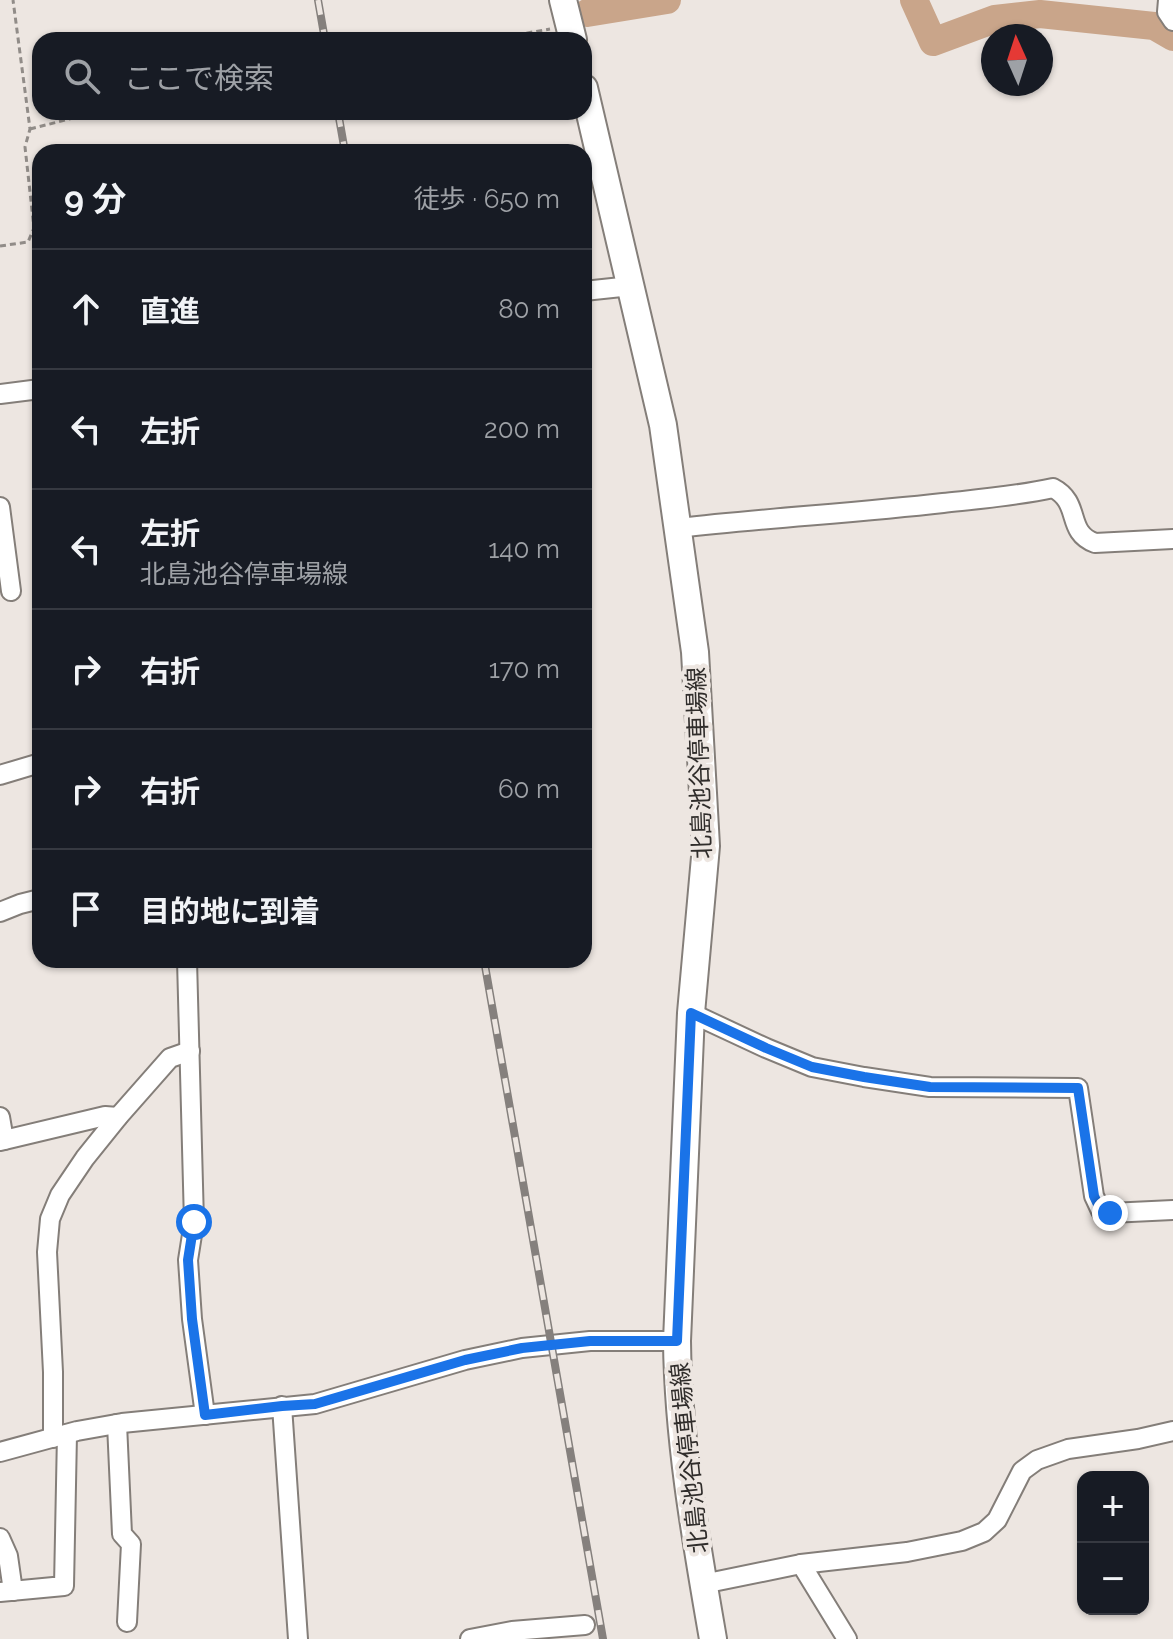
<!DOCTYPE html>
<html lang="ja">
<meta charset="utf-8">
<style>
:root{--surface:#171b24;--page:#20242c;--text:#f1f3f6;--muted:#9ea1a6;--line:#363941}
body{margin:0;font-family:Raleway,"Noto Sans JP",sans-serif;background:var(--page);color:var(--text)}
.controls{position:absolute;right:24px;bottom:24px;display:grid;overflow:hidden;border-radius:16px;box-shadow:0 2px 6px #0004}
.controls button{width:72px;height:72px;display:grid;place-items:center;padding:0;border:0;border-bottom:2px solid var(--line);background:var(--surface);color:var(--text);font:40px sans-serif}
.compass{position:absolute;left:981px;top:24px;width:72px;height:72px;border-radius:50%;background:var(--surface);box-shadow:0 2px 6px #0004;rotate:357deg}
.stop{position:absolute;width:24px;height:24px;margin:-18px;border:6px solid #1a73e8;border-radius:50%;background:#fff}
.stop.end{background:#1a73e8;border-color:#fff;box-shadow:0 2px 8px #0008}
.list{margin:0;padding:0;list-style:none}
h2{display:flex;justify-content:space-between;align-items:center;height:104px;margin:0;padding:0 32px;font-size:34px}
h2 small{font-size:26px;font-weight:400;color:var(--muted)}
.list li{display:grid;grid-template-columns:52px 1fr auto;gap:24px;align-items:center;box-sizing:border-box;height:120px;padding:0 32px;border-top:2px solid var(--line)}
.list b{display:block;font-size:30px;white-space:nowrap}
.list p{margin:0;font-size:26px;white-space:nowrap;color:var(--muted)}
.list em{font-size:26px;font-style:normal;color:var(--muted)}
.icon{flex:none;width:44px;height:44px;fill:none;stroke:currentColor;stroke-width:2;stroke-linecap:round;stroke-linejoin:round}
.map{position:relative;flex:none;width:1173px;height:1639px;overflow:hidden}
.search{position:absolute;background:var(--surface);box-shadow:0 2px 6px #0004;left:32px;top:32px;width:560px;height:88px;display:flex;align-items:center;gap:20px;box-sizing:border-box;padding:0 28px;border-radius:24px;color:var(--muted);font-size:30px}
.panel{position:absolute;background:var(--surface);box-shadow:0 2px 6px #0004;left:32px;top:144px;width:560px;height:824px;border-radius:24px}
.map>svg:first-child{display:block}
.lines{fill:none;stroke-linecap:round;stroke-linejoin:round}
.river{stroke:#c9a58a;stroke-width:28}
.street-casing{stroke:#847e79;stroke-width:22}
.secondary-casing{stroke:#847e79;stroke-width:30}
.path{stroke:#918c88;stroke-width:3;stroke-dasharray:6 4;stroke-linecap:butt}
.street{stroke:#fff;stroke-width:18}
.secondary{stroke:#fff;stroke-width:26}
.rail-casing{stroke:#85807d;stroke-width:8}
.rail{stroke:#ede6e1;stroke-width:5;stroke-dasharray:15;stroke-linecap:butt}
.route{stroke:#1a73e8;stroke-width:10}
.labels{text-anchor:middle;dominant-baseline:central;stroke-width:8;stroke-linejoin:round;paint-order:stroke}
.street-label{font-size:24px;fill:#302d2b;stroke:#ede6e1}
</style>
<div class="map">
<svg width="1173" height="1639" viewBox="0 0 1173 1639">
<rect width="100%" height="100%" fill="#ede6e1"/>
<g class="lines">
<g class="river">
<path d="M914 0 933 42 995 19 1040 14 1154 26 1173 37"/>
<path d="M587 13 667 0"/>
</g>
<defs>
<g id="street">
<path d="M1168 0 1167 12 1173 21"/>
<path d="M584 291 631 286"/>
<path d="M0 394 40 389"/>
<path d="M0 507 11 591"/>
<path d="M678 528C766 518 855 513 943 503 980 499 1017 496 1053 488 1082 503 1065 532 1095 543L1173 539"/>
<path d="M0 775 40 763"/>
<path d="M0 912 20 904 40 899"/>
<path d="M187 960 194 1222 188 1260 192 1319 205 1415"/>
<path d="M691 1013 766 1048 812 1067 864 1077 930 1087 1078 1088 1094 1196 1101 1211 1110 1213 1173 1210"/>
<path d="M0 1117 4 1140"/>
<path d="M0 1141 105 1116 118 1117"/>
<path d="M282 1406 298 1639"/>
<path d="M117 1424 122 1534 131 1544 127 1622"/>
<path d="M53 1438V1372L47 1252 50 1219 60 1195 85 1158 118 1117 170 1058 190 1051"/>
<path d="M0 1452 77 1431 122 1423 315 1404 465 1360 522 1348 590 1341H677"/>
<path d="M0 1538 8 1556 13 1591"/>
<path d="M801 1564 847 1639"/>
<path d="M703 1584 801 1564 907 1552 962 1541 984 1532 997 1520 1022 1471 1037 1460 1068 1449 1138 1439 1173 1431"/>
<path d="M0 1592 64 1586 67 1434"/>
<path d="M470 1639 512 1631 585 1625"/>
</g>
<g id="secondary">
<path d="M563 0 573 40"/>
<path d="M584 88 663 425 695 652 706 846 691 1013 677 1341C678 1440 696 1541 713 1639"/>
</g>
</defs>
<use href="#street" class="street-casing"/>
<use href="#secondary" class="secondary-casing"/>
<g class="path">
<path d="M487 40 550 29"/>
<path d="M30 129 97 112"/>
<path d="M0 246 28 242 34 228 25 147 30 129 13 0"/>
</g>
<use href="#street" class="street"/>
<use href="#secondary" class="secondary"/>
<defs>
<g id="rail">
<path d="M318 0 325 40"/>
<path d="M338 112 345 152"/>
<path d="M484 960 603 1639"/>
</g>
</defs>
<use href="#rail" class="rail-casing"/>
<use href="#rail" class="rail"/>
</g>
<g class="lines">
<path class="route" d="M194 1222 188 1260 192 1319 205 1415 282 1406 315 1404 465 1360 522 1348 590 1341H677L691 1013 766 1048 812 1067 864 1077 930 1087 1078 1088 1094 1196 1101 1211 1110 1213"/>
</g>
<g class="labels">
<g class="street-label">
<text transform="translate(699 763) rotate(-92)">北島池谷停車場線</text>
<text transform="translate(689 1458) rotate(-96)">北島池谷停車場線</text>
</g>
</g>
</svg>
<div class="controls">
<button>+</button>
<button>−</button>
</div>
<svg class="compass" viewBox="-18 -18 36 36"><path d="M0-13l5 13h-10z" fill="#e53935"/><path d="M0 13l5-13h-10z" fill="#9ea1a6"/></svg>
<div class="stop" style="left:194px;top:1222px"></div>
<div class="stop end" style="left:1110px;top:1213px"></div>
<div class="search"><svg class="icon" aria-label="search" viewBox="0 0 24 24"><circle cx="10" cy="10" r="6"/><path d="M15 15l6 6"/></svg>ここで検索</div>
<section class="panel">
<h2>9 分<small>徒歩 · 650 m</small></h2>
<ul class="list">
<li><svg class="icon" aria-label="ahead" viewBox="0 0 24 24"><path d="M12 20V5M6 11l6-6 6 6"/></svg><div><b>直進</b></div><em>80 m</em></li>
<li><svg class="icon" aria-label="left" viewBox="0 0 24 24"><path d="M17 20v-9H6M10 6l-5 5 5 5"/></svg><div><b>左折</b></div><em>200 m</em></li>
<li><svg class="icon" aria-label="left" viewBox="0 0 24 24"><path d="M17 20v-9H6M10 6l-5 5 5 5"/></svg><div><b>左折</b><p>北島池谷停車場線</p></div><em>140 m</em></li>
<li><svg class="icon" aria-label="right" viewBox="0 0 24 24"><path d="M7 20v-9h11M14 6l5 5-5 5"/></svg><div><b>右折</b></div><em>170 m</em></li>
<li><svg class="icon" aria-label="right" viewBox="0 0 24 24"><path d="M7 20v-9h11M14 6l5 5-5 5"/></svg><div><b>右折</b></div><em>60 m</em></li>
<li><svg class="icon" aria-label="arrive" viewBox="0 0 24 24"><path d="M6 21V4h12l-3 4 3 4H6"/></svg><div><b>目的地に到着</b></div></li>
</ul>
</section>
</div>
